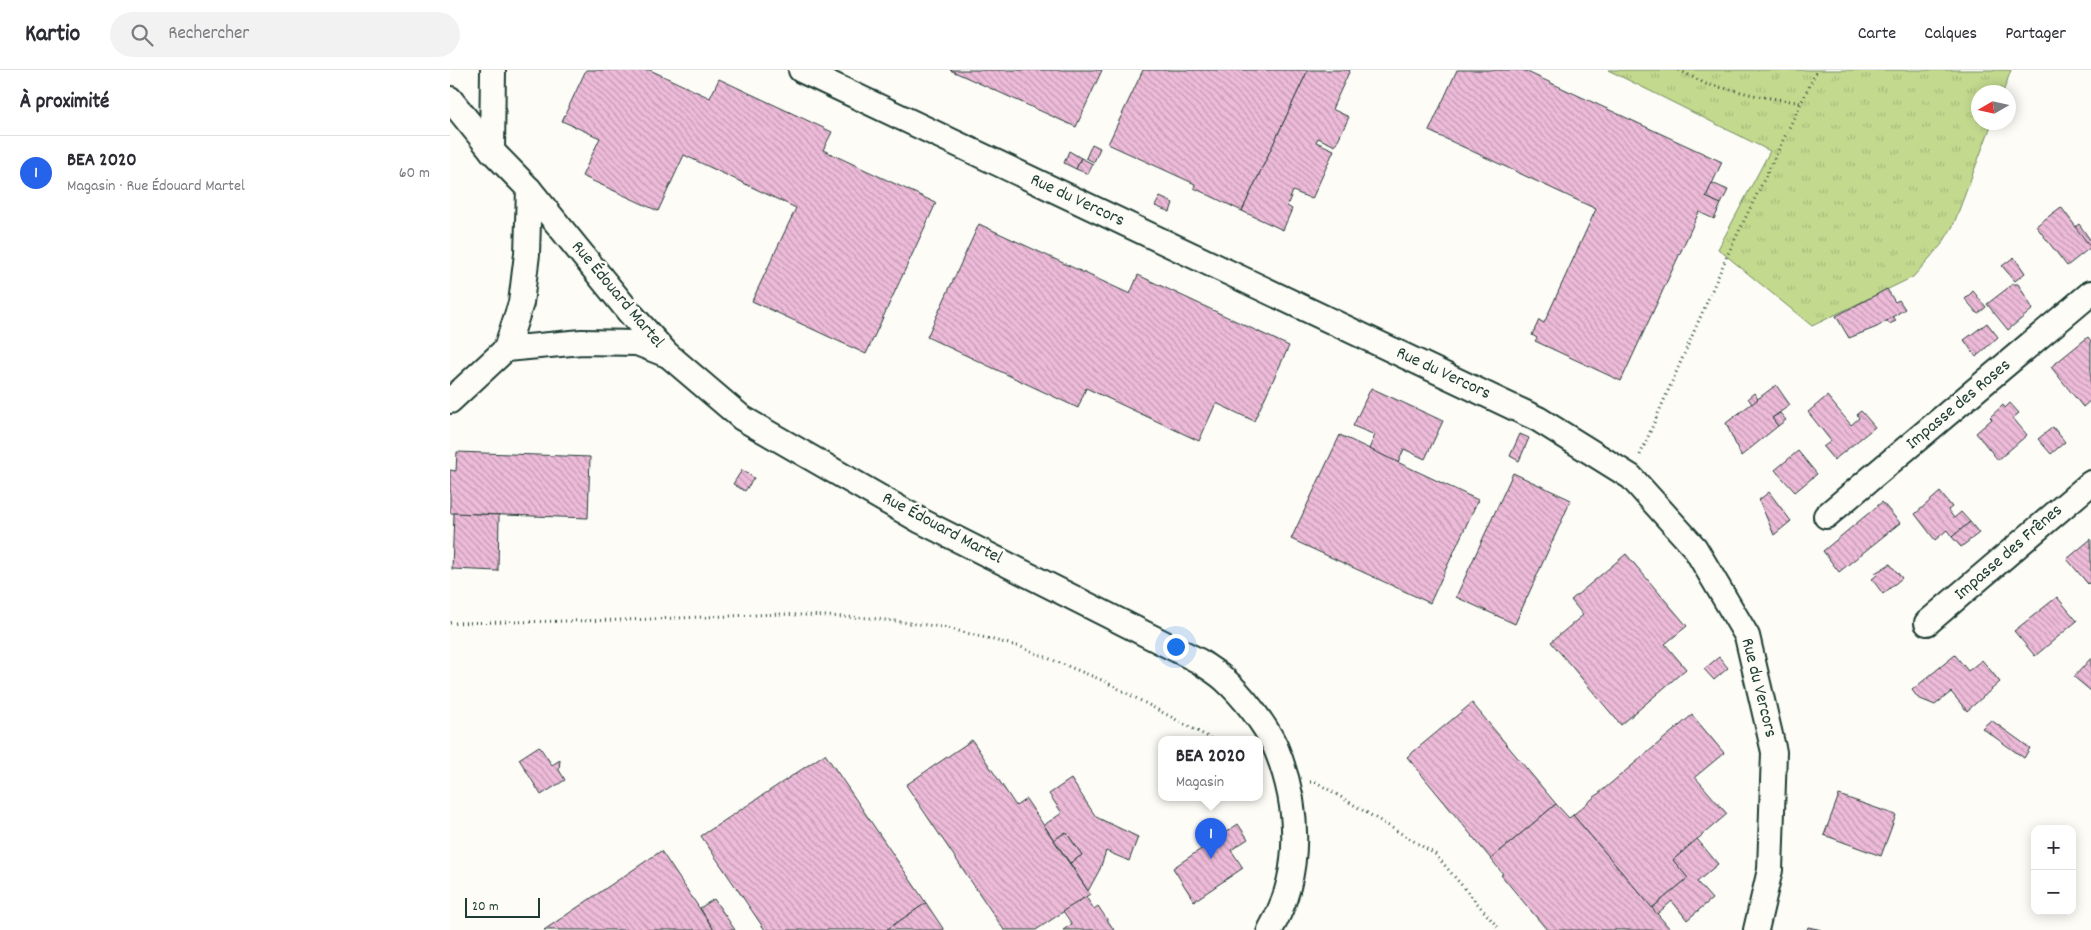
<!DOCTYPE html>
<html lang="fr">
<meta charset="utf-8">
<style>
:root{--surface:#fff;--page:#f2f2f3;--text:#2b2b33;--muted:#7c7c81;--line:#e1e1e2;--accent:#2563eb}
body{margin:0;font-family:Dekko,sans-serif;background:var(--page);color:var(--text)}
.controls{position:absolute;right:15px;bottom:15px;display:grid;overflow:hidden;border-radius:10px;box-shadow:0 2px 12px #0003}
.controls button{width:45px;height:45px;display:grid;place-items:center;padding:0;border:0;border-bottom:1px solid var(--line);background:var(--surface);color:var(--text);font:25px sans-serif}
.compass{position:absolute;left:1521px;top:15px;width:45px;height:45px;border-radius:50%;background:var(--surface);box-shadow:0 2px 12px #0003;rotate:261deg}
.scale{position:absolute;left:15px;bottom:12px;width:75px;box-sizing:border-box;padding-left:5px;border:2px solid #1f3d34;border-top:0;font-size:14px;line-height:18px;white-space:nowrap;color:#1f3d34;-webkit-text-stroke:4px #fdfcf7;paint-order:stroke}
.you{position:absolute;left:725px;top:576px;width:18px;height:18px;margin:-12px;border:4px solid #fff;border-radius:50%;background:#1a73e8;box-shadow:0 0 0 8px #1a73e833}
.badge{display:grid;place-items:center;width:32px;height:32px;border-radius:50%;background:var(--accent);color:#fff;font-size:16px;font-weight:700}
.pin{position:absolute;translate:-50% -41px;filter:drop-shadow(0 1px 2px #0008)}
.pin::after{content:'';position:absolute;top:26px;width:18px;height:15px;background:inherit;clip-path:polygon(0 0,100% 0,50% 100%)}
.popup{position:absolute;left:708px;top:666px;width:105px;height:65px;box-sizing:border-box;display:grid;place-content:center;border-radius:10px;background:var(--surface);filter:drop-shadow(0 1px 4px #0005);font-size:16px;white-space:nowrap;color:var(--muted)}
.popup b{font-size:19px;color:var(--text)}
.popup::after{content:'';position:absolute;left:50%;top:100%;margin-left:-10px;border:10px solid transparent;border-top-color:var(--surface)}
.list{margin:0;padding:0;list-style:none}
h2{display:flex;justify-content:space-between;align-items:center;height:65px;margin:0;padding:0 20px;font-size:21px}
h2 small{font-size:16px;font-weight:400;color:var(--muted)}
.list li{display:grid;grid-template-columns:32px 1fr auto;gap:15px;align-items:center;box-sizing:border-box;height:75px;padding:0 20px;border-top:1px solid var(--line)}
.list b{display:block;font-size:19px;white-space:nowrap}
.list p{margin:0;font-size:16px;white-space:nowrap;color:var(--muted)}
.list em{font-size:16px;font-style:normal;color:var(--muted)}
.icon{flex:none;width:28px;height:28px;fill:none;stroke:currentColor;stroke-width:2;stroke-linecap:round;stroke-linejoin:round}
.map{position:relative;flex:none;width:1641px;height:860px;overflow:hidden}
header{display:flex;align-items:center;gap:30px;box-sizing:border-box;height:70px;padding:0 25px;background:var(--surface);border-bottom:1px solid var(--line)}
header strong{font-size:24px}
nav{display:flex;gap:28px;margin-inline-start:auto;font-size:18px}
.search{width:350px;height:45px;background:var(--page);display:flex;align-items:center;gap:12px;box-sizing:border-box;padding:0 18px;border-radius:28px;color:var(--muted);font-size:19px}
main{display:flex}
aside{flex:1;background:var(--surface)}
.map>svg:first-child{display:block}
.grass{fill:url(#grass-tufts);stroke:#718b61}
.building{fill:url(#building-back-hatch);stroke:#1f3d34}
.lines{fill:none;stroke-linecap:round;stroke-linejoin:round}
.minor-casing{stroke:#1f3d34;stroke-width:28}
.path{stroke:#1f3d34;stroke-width:3;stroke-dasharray:1 4;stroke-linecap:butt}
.minor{stroke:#fdfcf7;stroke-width:24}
.labels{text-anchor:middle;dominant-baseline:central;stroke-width:5;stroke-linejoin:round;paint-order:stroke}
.street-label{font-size:18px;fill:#1f3d34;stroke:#fdfcf7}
</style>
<header>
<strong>Kartio</strong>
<div class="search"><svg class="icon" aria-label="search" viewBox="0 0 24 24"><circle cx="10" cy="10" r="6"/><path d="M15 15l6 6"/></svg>Rechercher</div>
<nav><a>Carte</a><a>Calques</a><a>Partager</a></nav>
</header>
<main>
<aside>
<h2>À proximité<small></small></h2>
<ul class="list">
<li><span class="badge">1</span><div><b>BEA 2020</b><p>Magasin · Rue Édouard Martel</p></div><em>60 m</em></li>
</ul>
</aside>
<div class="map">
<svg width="1641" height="860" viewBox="0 0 1641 860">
<defs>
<pattern id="grass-tufts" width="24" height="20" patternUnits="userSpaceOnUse" patternTransform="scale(1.25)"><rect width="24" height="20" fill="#c3d98e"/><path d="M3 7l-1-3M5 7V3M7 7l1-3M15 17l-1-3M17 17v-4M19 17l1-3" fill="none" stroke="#a7bb7b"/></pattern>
<pattern id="building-back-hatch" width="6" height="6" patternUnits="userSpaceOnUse" patternTransform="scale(1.25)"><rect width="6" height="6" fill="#eebbd9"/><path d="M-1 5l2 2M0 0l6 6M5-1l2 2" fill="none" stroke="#c099b1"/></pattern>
</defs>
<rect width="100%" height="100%" fill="#fdfcf7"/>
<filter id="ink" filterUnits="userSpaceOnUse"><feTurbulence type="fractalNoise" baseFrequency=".02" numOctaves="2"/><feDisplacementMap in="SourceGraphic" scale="10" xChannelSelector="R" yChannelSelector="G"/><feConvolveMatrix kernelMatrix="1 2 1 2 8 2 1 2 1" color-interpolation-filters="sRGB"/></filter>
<g filter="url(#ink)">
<path class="grass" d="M1158 0H1561L1553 22H1528V52L1542 53 1503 156 1492 174 1463 207 1362 256 1268 179 1320 81Z"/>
<g class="building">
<path d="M136 0H200L260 28 269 9 382 62 373 80 486 133 416 284 302 231 346 138 234 85 208 141 132 106 150 68 112 51Z"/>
<path d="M500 0H652L626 57Z"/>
<path d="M693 0H858L792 141 744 118 745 114 658 74Z"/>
<path d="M858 0H900L882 39 899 47 885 76 868 68 866 72 884 80 862 129 843 121 837 136 842 139 833 160 792 141Z"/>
<path d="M1007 0H1073L1272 92 1256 127 1271 134 1264 149 1249 142 1171 311 1085 271 1087 268 1082 265 1089 250 1094 253 1146 139 979 61Z"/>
<path d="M642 74 650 78 644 92 636 88Z"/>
<path d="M619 81 631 88 626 99 614 93Z"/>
<path d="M631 88 643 94 638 104 626 99Z"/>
<path d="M1262 113 1278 120 1271 134 1256 127Z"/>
<path d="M710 127 723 133 720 142 705 136Z"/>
<path d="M1611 137 1641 177 1617 196 1586 156Z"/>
<path d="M529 154 680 224 688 205 839 276 804 351 766 333 749 371 636 318 628 338 477 267Z"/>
<path d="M1629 154 1641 171V177L1625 157Z"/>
<path d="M1564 187 1575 203 1565 211 1552 196Z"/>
<path d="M1563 214H1568L1583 239 1558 260 1537 234Z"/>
<path d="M1437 219 1445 232 1449 230 1455 239 1427 257 1399 268 1386 246Z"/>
<path d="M1523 221 1536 237 1528 244 1515 229Z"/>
<path d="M1443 246 1446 251 1439 254 1437 251Z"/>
<path d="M1537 253 1548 267 1526 287 1514 270Z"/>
<path d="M1638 267 1641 271V330L1633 337 1601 297Z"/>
<path d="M1326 315 1340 335 1322 348 1328 356 1291 386 1276 353Z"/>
<path d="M921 318 993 351 975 389 954 379 948 393 919 379 925 365 903 356Z"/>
<path d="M1304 323 1308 329 1302 334 1298 328Z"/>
<path d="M1377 326 1401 355 1409 348 1407 344 1411 341 1425 357 1384 390 1373 377 1381 371 1358 342Z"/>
<path d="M1560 333 1569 343 1563 348 1577 365 1548 390 1526 363 1542 349 1540 347 1553 335 1555 338Z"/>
<path d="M1330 343 1336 350 1328 356 1322 348Z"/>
<path d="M1603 357 1615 372 1601 384 1588 369Z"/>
<path d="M1070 364 1079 368 1069 391 1060 386Z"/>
<path d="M890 365 1028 430 980 533 841 469Z"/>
<path d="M1348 381 1367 404 1345 422 1325 400Z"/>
<path d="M7 382 140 387 138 448 0 443V400L6 401Z"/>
<path d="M292 400 304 408 295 421 283 414Z"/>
<path d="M1063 403 1121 430 1065 554 1006 527Z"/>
<path d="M1319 422 1341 451 1324 465 1309 430Z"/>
<path d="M1490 422 1502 437 1498 440 1504 448 1511 442 1520 452 1502 467 1497 460 1485 470 1465 444Z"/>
<path d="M1432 432 1450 453 1389 502 1373 481Z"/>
<path d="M4 443 49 445 48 501 2 499Z"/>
<path d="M1520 452 1529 463 1511 477 1502 467Z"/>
<path d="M1641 469V511L1638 514 1617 489Z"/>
<path d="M1176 484 1237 556 1215 574 1236 599 1171 655 1101 572 1133 545 1121 530Z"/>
<path d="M1440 494 1452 508 1433 524 1422 509 1427 505 1425 503Z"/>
<path d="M1607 527 1627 551 1585 586 1564 561Z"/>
<path d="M1505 585 1518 601 1532 590 1550 612 1517 641 1501 622 1485 635 1468 628 1462 620Z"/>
<path d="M1269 587 1278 598 1264 610 1254 599Z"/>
<path d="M1641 588V621L1624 607Z"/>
<path d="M1022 633 1106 734 1041 789 957 687Z"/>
<path d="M1242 645 1274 683 1245 707 1277 744 1223 790 1238 808 1202 838 1123 745Z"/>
<path d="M1541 650 1580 678 1574 688 1532 658Z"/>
<path d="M522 670 566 736 576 729 640 824 586 860H554L456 715Z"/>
<path d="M89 676 102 695 110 690 109 700 115 710 91 725 69 689Z"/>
<path d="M375 684 476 833 436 860H315L251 766Z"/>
<path d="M621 709 646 747 688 767 679 791 656 781 650 799 638 821 620 793 632 785 616 762 604 770 594 755 612 743 599 724Z"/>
<path d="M1389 725 1446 745 1431 786 1374 765Z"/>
<path d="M1106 734 1119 748 1123 745 1221 860H1097L1051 805 1053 804 1041 789Z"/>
<path d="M788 754 798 769 781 780 793 798 744 831 723 798Z"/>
<path d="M616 762 632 785 620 793 604 770Z"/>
<path d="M1247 769 1268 794 1247 812 1262 829 1237 850 1222 831 1207 844 1202 838 1238 808 1223 790Z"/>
<path d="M211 781 264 860H94Z"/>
<path d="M636 827 644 839 648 836 664 860H613L622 854 613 841Z"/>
<path d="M264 829 285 860H264L250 838Z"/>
<path d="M476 833 494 860H436Z"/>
<path d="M1358 857 1372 860H1357Z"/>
</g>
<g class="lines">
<defs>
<g id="minor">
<path d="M351 0 1088 349 1181 407 1245 478 1297 566 1324 682 1320 800 1306 860"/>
<path d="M0 29 42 81 79 119 179 242 217 284 292 348 471 451 749 591C757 597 766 602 774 609 792 625 815 654 825 676 850 735 853 804 820 860"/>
<path d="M42 81 43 0"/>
<path d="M56 279 132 272 187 273 215 284"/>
<path d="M0 331 56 279 71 233 77 184 79 119"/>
<path d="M1376 446 1641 223"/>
<path d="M1477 553 1641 413"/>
</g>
</defs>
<use href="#minor" class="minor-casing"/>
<g class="path">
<path d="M1229 0 1256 14 1308 26 1352 33"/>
<path d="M1190 385 1277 186 1367 0"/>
<path d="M0 553 176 550 331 544 419 548 493 557 571 577 654 611 764 670"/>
<path d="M860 712H866L985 784 1050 860"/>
</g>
<use href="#minor" class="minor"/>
</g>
</g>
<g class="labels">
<g class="street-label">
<text transform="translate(627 131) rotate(25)">Rue du Vercors</text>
<text transform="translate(167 225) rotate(50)">Rue Édouard Martel</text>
<text transform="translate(993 304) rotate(25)">Rue du Vercors</text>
<text transform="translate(1509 335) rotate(-40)">Impasse des Roses</text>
<text transform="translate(492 459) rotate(28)">Rue Édouard Martel</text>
<text transform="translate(1559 483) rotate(-41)">Impasse des Frênes</text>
<text transform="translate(1308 618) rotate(76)">Rue du Vercors</text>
</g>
</g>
</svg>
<div class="controls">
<button>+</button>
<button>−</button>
</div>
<svg class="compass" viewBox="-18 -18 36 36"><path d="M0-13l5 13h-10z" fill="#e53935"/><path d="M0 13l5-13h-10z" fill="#7c7c81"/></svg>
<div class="scale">20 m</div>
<div class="you"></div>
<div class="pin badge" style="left:761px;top:789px">1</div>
<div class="popup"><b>BEA 2020</b>Magasin</div>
</div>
</main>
